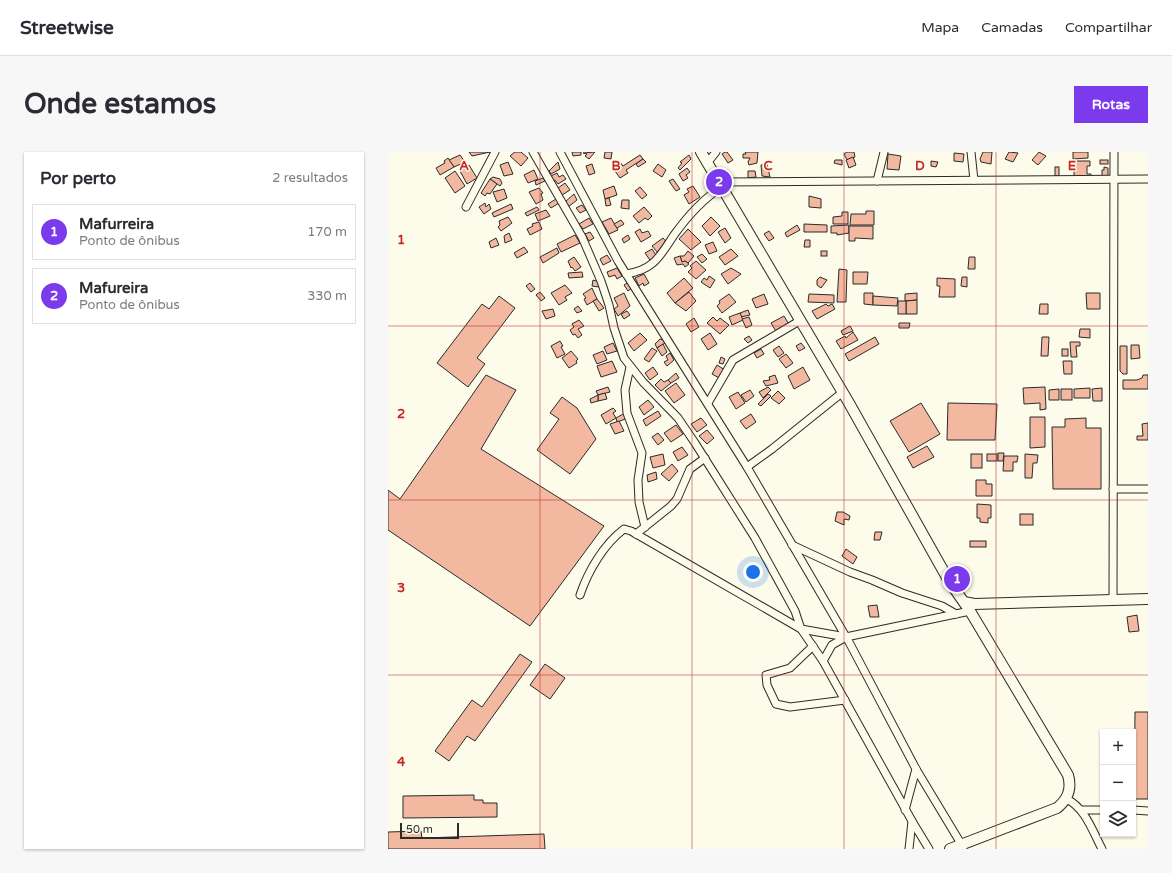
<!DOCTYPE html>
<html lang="pt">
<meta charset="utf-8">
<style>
:root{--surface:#fff;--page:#f7f7f7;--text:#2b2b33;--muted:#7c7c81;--line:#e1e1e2;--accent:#7c3aed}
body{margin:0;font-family:"Varela Round",sans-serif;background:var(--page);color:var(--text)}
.controls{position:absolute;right:12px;bottom:12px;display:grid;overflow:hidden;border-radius:0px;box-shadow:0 1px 3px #0004}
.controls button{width:36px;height:36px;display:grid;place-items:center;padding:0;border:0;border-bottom:1px solid var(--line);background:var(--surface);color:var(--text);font:20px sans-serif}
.scale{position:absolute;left:12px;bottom:10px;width:59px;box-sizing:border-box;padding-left:4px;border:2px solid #2b2b2b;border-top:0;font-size:11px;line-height:14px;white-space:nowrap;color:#2b2b2b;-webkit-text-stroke:3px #fdfbea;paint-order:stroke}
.you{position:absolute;left:365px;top:420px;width:14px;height:14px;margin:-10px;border:3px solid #fff;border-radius:50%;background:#1a73e8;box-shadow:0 0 0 6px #1a73e833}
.badge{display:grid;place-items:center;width:26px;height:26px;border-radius:50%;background:var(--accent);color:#fff;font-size:13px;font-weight:700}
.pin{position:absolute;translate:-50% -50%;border:2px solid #fff;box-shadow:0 1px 4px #0006}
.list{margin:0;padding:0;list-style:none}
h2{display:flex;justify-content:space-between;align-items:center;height:52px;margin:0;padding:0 16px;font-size:17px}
h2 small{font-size:13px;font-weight:400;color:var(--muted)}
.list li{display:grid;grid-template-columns:26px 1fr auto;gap:12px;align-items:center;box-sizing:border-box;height:56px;margin:0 8px 8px;padding:0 8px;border:1px solid var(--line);border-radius:0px}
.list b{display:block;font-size:15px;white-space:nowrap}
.list p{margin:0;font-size:13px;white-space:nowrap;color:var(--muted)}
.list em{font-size:13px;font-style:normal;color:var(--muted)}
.icon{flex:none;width:22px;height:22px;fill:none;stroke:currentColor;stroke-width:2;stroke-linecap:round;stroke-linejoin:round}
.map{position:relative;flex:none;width:760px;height:697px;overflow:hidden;border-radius:0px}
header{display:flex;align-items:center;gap:24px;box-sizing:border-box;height:56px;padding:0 20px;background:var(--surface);border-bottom:1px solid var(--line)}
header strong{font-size:19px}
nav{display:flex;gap:22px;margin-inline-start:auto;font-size:14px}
.intro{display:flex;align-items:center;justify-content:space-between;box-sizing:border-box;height:96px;padding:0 24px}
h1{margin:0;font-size:28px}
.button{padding:10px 18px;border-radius:0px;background:var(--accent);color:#fff;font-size:14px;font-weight:700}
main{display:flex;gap:24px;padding:0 24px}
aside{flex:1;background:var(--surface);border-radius:0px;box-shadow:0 1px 3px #0004}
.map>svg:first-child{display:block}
.building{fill:#f2b8a0;stroke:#2b2b2b}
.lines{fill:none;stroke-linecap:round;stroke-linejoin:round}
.street-casing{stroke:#2b2b2b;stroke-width:9}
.secondary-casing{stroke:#2b2b2b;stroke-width:12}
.street{stroke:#fdfbea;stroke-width:7}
.secondary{stroke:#fdfbea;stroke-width:10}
.grid{fill:none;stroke:#c62828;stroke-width:1;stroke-opacity:0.55}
.grid-label{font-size:13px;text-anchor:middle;font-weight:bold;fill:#c62828;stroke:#fdfbea;stroke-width:3;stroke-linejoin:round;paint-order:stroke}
</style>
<header>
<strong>Streetwise</strong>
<nav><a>Mapa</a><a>Camadas</a><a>Compartilhar</a></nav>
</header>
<div class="intro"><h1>Onde estamos</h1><a class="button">Rotas</a></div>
<main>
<aside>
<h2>Por perto<small>2 resultados</small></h2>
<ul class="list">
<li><span class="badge">1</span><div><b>Mafurreira</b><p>Ponto de ônibus</p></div><em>170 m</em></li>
<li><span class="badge">2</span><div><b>Mafureira</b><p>Ponto de ônibus</p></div><em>330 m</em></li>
</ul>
</aside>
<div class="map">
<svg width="760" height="697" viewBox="0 0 760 697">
<rect width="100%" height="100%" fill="#fdfbea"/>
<g class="building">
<path d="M81 0H102L84 4Z"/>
<path d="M127 0H133L140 6 133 14 122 4Z"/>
<path d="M184 0H193V3L185 4Z"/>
<path d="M207 0 201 7 197 4 199 2 195 1Z"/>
<path d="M217 0H224L223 7 216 6Z"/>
<path d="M337 0H339L345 8 340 11 334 2Z"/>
<path d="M357 0H370L369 11 361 13 360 10 362 6H355V2H358Z"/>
<path d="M459 0H466L467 5 459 8 456 2Z"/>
<path d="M595 0H604L603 12 593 10 592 7Z"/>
<path d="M621 0 630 1 625 10 617 7Z"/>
<path d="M651 0 658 4 650 13 644 8Z"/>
<path d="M685 0H700V6L685 7Z"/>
<path d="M566 1 576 2 575 10 566 9Z"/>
<path d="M500 2 513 4 511 18 499 17Z"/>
<path d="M72 3 77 10 66 15 61 8Z"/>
<path d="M252 3 255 7 238 18 240 21 232 26 224 15 232 10 235 14Z"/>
<path d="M301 3 303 7 292 18 290 16 294 11 292 10Z"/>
<path d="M465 5 468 13 461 16 458 8Z"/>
<path d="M60 6 66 15 52 23 48 16 57 11 56 9Z"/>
<path d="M255 7 258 10 250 15 248 12Z"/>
<path d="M447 8H454V13L446 11Z"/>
<rect x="712" y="8" width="8" height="4"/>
<path d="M543 9 550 10 548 15 543 14Z"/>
<path d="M686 9H702V14H699V22H703V26H686Z"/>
<path d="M120 10 125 22 116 24 112 13Z"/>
<path d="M170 10 172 17 163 22 161 19Z"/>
<path d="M204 12 207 21 201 23 198 14Z"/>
<path d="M270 12 278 18 274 25 265 19Z"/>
<path d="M379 12 382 25 374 24 373 13Z"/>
<path d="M81 13 89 26 79 32 72 19Z"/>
<rect x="667" y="15" width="4" height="9"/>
<path d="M716 15 720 16V25L714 24V18H716Z"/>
<path d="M299 16 302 20 298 23 300 26 295 29 291 22Z"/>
<path d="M146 18 150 27 140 31 136 23Z"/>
<path d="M67 19 77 34 67 41 57 26Z"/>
<path d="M360 19H367L368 25 360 26Z"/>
<path d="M169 21 171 25 175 23 178 27 170 32 167 28 165 29 163 24Z"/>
<path d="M105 25 112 27 114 31 112 34 102 27Z"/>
<path d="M155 26 157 29 148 33 147 29Z"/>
<path d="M102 27 109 32 102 42 99 41 97 44 93 41Z"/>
<path d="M285 27 292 37 288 39 281 29Z"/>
<path d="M177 31 182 38 174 43 170 36Z"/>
<path d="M226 34 229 43 217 47 215 38Z"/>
<path d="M305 34 312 45 301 52 296 43 301 40 299 37Z"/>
<path d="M252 35 259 43 254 47 247 39Z"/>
<path d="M151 36 155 41 153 42 155 48 148 52 141 40Z"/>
<path d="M116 37 119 46 109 50 105 40Z"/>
<path d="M186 42 189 48 180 55 177 50Z"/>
<path d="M421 44 433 47V56L421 55Z"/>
<path d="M221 46 223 53 218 54 217 47Z"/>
<path d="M168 47 171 51 163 56 160 52Z"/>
<path d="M234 48H241V57L233 56Z"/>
<path d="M97 51 98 55 101 52 103 57 96 62 91 55Z"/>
<path d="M123 52 125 57 106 65 104 61Z"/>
<path d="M194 53 198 58 192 61 188 56Z"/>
<path d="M149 55 151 58 139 64 137 61Z"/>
<path d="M256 55 264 64 260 68 257 66 251 71 245 64Z"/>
<path d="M158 58 162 64 150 69 147 62Z"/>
<path d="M478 59H486V73H462L463 62H478Z"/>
<path d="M454 60H460V72H445V65L454 64Z"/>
<path d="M120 65 124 71 113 79 110 75 112 73 111 69Z"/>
<path d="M323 65 332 74 322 84 314 74Z"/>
<path d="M201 66 205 72 195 77 191 72Z"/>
<path d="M223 66 230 78 221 82 214 70Z"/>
<path d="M233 68 236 72 229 76 226 72Z"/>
<path d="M151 70 154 77 142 83 139 77 145 74 144 72Z"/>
<path d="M416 72 439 73V80H416Z"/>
<path d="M409 73 412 78 399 85 397 81Z"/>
<path d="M461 73V81L449 83V81H443V74Z"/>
<path d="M461 74H485V87L467 86V89H461Z"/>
<path d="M337 76 343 86 337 91 330 80Z"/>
<path d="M252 77 254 81 260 79 263 84 253 90 247 80Z"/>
<path d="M300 77 313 90 303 98 291 87Z"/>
<path d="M381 79 386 86 381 89 376 82Z"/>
<path d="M202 80 206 86 201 89 197 82Z"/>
<path d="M121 81 124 88 117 91 116 84Z"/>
<path d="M187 83 192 91 173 100 169 92Z"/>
<path d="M240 83 242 87 236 91 234 87Z"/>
<path d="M108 86 111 93 103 96 101 90Z"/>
<path d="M275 86 280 92 270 101 264 94Z"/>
<path d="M417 88H422V95H416Z"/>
<path d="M325 90 329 99 321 102 317 93Z"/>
<path d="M136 95 140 100 129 106 126 101Z"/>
<path d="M169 96 171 101 155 111 152 105Z"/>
<path d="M264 97 270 106 264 111 257 101Z"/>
<path d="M343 97 350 104 337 113 331 105Z"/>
<path d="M300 99 306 104 300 111 297 109 294 110 292 104H296Z"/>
<rect x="433" y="99" width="6" height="5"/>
<path d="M314 102 319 107 314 111 309 105Z"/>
<path d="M219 103 223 109 215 113 212 107Z"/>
<path d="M292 104 294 110 297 109 301 112 297 115 295 112 289 113 286 106Z"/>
<path d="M186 105 193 115 187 119 184 115 183 116 180 109Z"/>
<path d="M581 105H587V117H580Z"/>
<path d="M308 109 318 118 308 127 300 120 304 116 302 114Z"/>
<path d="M229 116 234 124 229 127 227 123 221 125 219 120Z"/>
<path d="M343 116 353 122 340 132 333 122Z"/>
<path d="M451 117 459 118 458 150H449Z"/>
<path d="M194 120 195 125 181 126 180 121Z"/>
<path d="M465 120H480L479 132H465Z"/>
<path d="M256 122 261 131 256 134 255 131 251 134 247 126Z"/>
<path d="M321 124 327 128 322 136 313 130 316 126 319 128Z"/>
<path d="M432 125 439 128 433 136 429 133V128Z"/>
<path d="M574 125H579V135L573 134Z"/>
<path d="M296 126 305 136 287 151 279 141Z"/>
<path d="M549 126 567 127V145H551L552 134H549Z"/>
<path d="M205 128 211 130V135L204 134Z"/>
<path d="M241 130 245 135 240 139 236 133Z"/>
<path d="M142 131 147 137 143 140 138 134Z"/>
<path d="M177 133 184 141 177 145 179 148 171 153 163 141Z"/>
<path d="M204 136 209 147 199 153 196 147 198 146 195 142Z"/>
<path d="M152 140 157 146 153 149 148 143Z"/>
<path d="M301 140 308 149 298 159 287 151Z"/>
<path d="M236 141 242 154 230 164 226 157 230 154 226 146Z"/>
<path d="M476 141H485V153L476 152Z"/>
<path d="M529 141V148L517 149V142Z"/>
<path d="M698 141H712V157H699Z"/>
<path d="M341 142 348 150 334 161 329 154 332 151 331 149Z"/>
<path d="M376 142 380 152 368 156 364 147Z"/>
<path d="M421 142 446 143V151L420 150Z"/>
<path d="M111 144 127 156 89 206 97 212 80 235 49 211 94 152 101 157Z"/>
<path d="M485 144 510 146 509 154 485 153Z"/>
<path d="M209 147 216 156 211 159 205 149Z"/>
<path d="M529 148V162H518V149Z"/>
<rect x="510" y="149" width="8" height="13"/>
<path d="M438 152 440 154 444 152 447 157 429 167 424 159Z"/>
<path d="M652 152H660V162H651Z"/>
<path d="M190 154 194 159 189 161 186 157Z"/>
<path d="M165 157 167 164 158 167 154 159Z"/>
<path d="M360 158 362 163 353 165 352 161Z"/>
<path d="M239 159 242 163 236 167 233 162Z"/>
<path d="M352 161 355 168 344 173 341 165Z"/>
<path d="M396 164 402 174 389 181 383 171Z"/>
<path d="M325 165 329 169 332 166 341 173 332 182 319 171Z"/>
<path d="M361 165 364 173 358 176 354 167Z"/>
<path d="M306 166 311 175 303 180 298 172Z"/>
<path d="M191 168 196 174 190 177 194 183 190 186 187 182 185 183 182 178 186 175 184 172Z"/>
<path d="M511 171H522L521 176H511Z"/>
<path d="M462 174 465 179 455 183 453 179Z"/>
<path d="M692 177H702V186L691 185Z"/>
<path d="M465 180 470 188 453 197 448 189 457 184 458 186Z"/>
<path d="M252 181 259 188 246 199 240 191Z"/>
<path d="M322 181 329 192 320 198 313 187Z"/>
<path d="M361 184 364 188 360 191 356 187Z"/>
<path d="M487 185 491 192 461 209 457 202Z"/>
<path d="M654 185H661L660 204H653Z"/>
<path d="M272 187 276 188 277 191 269 196 267 192Z"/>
<path d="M172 189 175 194 173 195 177 202 169 206 163 194Z"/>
<path d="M682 190H692V194H688L689 205H683Z"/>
<path d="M225 191 229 199 219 202 216 195Z"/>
<path d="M413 191 417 196 411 199 408 194Z"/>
<path d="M275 192 279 200 274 204 269 196Z"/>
<path d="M743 193H751L752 206 743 207Z"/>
<path d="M391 194 396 201 390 205 385 198Z"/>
<path d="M732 194H739V222H735L732 219Z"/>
<path d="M264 196 269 199 261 210 256 207Z"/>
<path d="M373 197 376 202 369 206 366 201Z"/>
<rect x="674" y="197" width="6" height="7"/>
<path d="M183 199 190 207 188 209 189 211 181 216 174 206Z"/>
<path d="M215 199 219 208 209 212 205 203Z"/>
<path d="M282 201 286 208 279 214 276 210 280 208 278 204Z"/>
<path d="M398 202 405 211 398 216 391 207Z"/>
<path d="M333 205 337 207 335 212 331 211Z"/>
<path d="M224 209 229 220 213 225 209 214Z"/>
<path d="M675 209H684V222H676Z"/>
<path d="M329 213 337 218 333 227 324 222Z"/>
<path d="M265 215 270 222 262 228 257 221Z"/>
<path d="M415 215 422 228 406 237 400 224Z"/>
<path d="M288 221 291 226 283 231 280 228Z"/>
<path d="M98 223 128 238 93 297 216 374 142 474 0 378V338L12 347Z"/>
<path d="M387 223 390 231 378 234 375 229 382 228 381 225Z"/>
<path d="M755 223H760V237H735V228H749L754 226Z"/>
<path d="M273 227 276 230 280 228 283 231 273 239 267 233Z"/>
<path d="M288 231 297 243 286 251 277 239Z"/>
<path d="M220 235 222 240 210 243 208 239Z"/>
<path d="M380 235 383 238 375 246 371 240Z"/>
<path d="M657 235 658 257 652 258V251L636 252 635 236Z"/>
<path d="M702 236V246H686V237Z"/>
<path d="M714 236V249H705L704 237Z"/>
<path d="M671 237V248H661V238Z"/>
<rect x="673" y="237" width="11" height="11"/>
<path d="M362 238 366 244 358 250 353 243Z"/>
<path d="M390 239 397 246 391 252 383 246Z"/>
<path d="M350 240 357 251 348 257 341 245Z"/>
<path d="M217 241 219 247 210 249V243Z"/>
<path d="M380 242 383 244 373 254 370 252Z"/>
<path d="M210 243V249L203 251 202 247Z"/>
<path d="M174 245 189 256 208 287 182 322 149 298 171 267 162 261Z"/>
<path d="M260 248 266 255 256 263 251 255Z"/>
<path d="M533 251 552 282 521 300 502 269Z"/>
<path d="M560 251 609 252 607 288H559Z"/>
<path d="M225 256 228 259 225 261 228 266 218 272 213 263Z"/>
<path d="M270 259 273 264 258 274 255 268Z"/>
<path d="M237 261 240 266 229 270 228 266Z"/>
<path d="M363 262 368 270 358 277 352 269Z"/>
<path d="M642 265H657V295L642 296Z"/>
<path d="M313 266 319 273 309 280 303 272Z"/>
<path d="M698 266V276H713V337H665L664 275H677V267Z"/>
<path d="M231 269 236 279 227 282 222 272Z"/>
<path d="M760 271V288H749V284H755L754 272Z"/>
<path d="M288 273 295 282 283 290 276 281Z"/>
<path d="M319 278 326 286 319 292 311 284Z"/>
<path d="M270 281 276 288 270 293 264 285Z"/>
<path d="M539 294 546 305 525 316 519 305Z"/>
<path d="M294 295 300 303 290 309 285 300Z"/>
<path d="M610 301H616L615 309H610Z"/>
<path d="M275 302 277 313 265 316 262 305Z"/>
<rect x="583" y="302" width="11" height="14"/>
<rect x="599" y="302" width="10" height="7"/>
<path d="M637 302 650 303 649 311H645L644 326H637Z"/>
<path d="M616 304H630L629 310H625V319H615Z"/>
<path d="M284 312 290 319 281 329 273 322Z"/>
<path d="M268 320 269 327 260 330 259 323Z"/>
<path d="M588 328H598V332H604V344H588Z"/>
<path d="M589 352 603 353V366H600V371L592 370V366H589Z"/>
<path d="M449 360H455L462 364 461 368 456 367V373L447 369Z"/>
<rect x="632" y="362" width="13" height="11"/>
<path d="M487 380H494L492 388H486Z"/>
<rect x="582" y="389" width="16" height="6"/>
<path d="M458 397 469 405 465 412 454 404Z"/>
<path d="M489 453 491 465H482L480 454Z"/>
<path d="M749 463 751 479 741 480 739 465Z"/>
<path d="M132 502 144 510 87 589 79 584 61 609 47 599 84 548 94 555Z"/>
<path d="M157 512 177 526 162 547 142 533Z"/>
<path d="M747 560H760V647H746Z"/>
<path d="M86 643V648H95V651H109V665L15 666V644Z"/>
<path d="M33 679 34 686 156 682 157 697H0V680Z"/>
</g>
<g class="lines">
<defs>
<g id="street">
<path d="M145 0 194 85 213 129 221 153 226 176 236 206 255 230 290 266 307 291 367 386 407 459 413 477 458 485"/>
<path d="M172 0 230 109 359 315 461 490 528 617 575 695"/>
<path d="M583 0 586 28"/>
<path d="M320 10 328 0"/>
<path d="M489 29 496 0"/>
<path d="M331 30 760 27"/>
<path d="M78 55 107 0"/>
<path d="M238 122C266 118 272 104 286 83 299 65 316 46 334 35"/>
<path d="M242 215 237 238 239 261 254 301 250 328 251 350 257 375"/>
<path d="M320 251 345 208 413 168"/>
<path d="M359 315 384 297 455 240"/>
<path d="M725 337H760"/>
<path d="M248 382 283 354 289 347 302 317 317 306"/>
<path d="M404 393 462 420 484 428 514 441 554 454 568 462"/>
<path d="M192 443C200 419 216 392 236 377L243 379 413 477 435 509 524 669 521 697"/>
<path d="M725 447 726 0"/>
<path d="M425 494 402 516 378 523 379 533 388 552 402 555 457 548"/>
<path d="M435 509 444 493 458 485 582 459"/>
<path d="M678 647C697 655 705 680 714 697"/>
<path d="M517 658 528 617"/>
<path d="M693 658H715"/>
<path d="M745 658 760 659"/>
<path d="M524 669 541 697"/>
</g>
<g id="secondary">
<path d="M313 0 461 251 561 429 582 459 680 623C684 637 680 647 669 656L562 697"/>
<path d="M576 450 586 452 760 447"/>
</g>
</defs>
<use href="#street" class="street-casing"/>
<use href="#secondary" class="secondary-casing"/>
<use href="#street" class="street"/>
<use href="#secondary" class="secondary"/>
</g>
<path class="grid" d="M152 0V697M304 0V697M456 0V697M608 0V697M0 174H760M0 348H760M0 523H760"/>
<g class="grid-label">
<text x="76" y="18">A</text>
<text x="228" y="18">B</text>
<text x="380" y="18">C</text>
<text x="532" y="18">D</text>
<text x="684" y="18">E</text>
<text x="13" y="92">1</text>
<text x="13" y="266">2</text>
<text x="13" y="440">3</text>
<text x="13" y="614">4</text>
</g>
</svg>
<div class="controls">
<button>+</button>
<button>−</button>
<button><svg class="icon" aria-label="layers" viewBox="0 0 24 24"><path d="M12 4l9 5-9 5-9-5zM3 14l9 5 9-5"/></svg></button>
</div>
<div class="scale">50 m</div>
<div class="you"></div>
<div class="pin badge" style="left:569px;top:427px">1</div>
<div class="pin badge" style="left:331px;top:30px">2</div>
</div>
</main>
